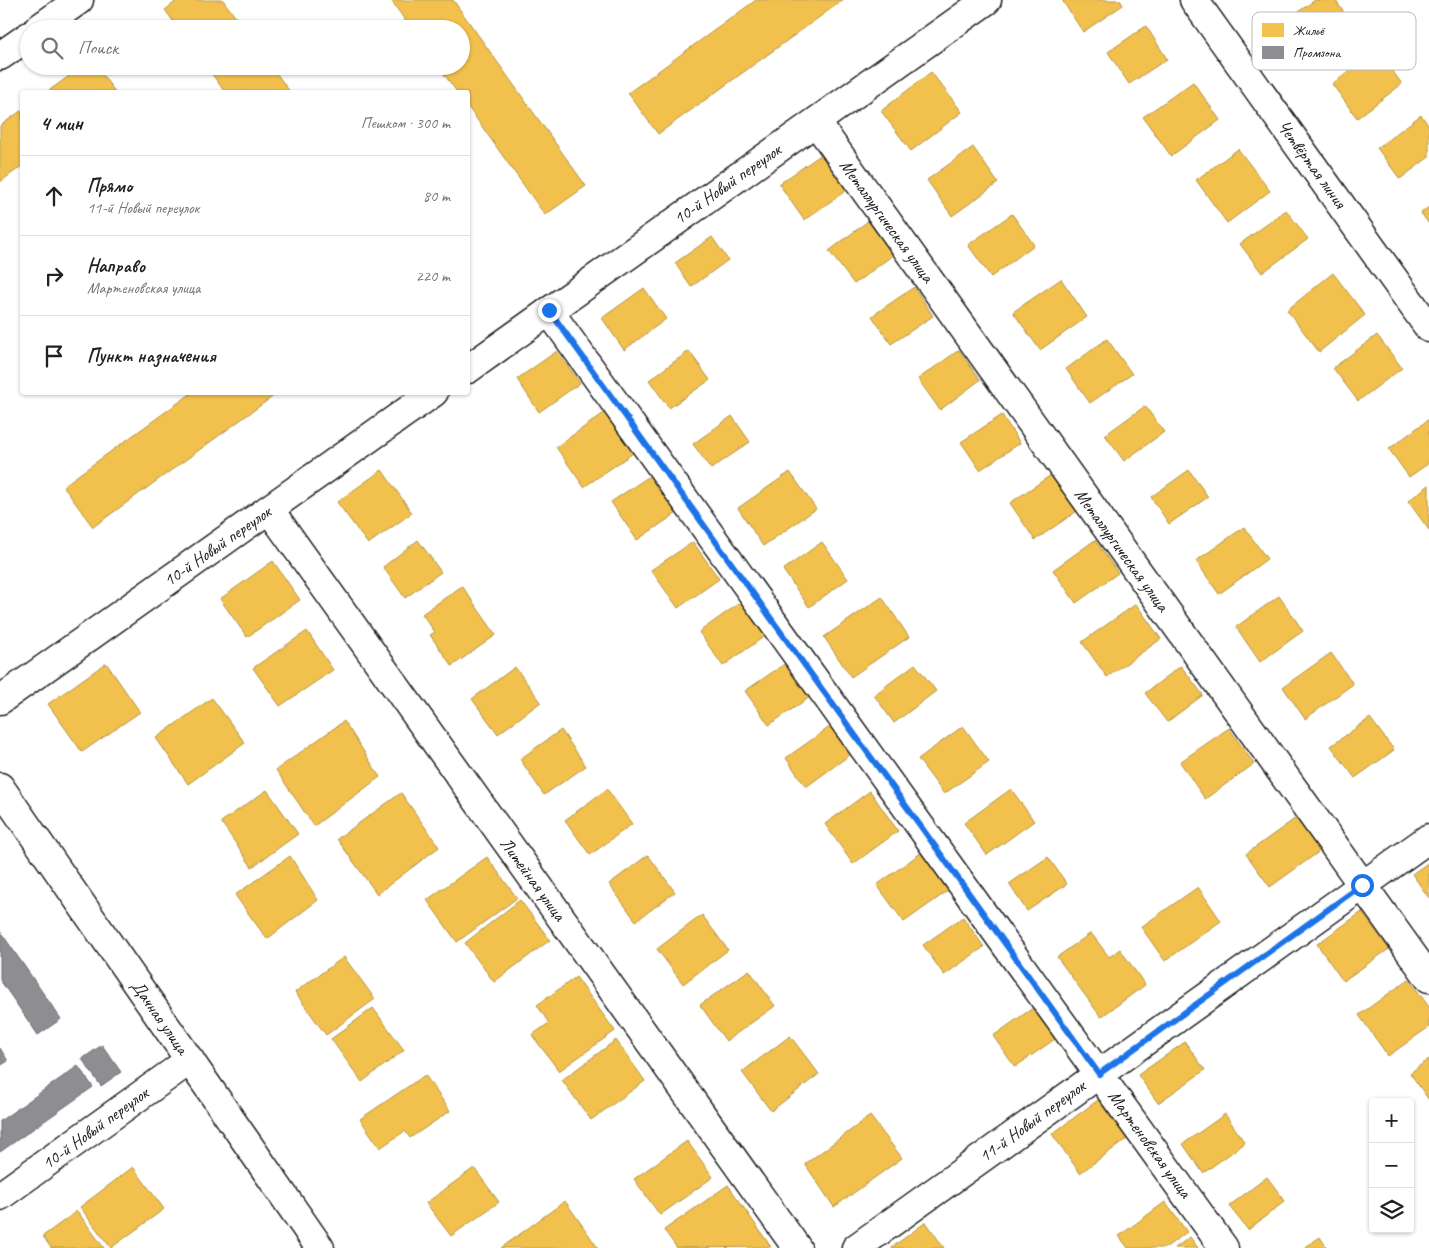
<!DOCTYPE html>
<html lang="ru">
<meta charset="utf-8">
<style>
:root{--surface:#fff;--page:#f2f2f2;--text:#202124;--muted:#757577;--line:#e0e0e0}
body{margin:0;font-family:Caveat,sans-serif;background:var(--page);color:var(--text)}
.controls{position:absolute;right:15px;bottom:15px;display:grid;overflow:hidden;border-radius:5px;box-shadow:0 1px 4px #0004}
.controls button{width:45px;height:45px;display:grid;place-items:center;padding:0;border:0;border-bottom:1px solid var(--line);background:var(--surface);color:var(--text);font:25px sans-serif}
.stop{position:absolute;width:15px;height:15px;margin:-11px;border:4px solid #1a73e8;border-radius:50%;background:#fff}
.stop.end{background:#1a73e8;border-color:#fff;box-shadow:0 1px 5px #0008}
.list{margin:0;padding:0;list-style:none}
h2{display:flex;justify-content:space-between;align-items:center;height:65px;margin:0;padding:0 20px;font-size:21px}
h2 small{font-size:16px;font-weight:400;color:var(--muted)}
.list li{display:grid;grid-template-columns:32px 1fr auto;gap:15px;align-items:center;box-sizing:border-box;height:80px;padding:0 20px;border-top:1px solid var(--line)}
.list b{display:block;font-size:19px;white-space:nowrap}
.list p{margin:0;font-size:16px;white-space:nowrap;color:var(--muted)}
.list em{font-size:16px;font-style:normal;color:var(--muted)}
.icon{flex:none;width:28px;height:28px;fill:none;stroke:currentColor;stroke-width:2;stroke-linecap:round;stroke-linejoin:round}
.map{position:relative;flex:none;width:1429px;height:1248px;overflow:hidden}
.search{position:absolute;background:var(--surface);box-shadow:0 1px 4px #0004;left:20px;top:20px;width:450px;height:55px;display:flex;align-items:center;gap:12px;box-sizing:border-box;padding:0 18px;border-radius:28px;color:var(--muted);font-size:19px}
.panel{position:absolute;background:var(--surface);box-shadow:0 1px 4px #0004;left:20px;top:90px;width:450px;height:305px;border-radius:5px}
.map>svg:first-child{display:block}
.homes{fill:#f2c14e;stroke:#b2903f}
.industry{fill:#8d8d92;stroke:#6b6b6f}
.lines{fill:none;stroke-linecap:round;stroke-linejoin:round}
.street-casing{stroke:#1c1c1c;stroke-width:31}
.secondary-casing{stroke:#1c1c1c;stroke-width:31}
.street{stroke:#fff;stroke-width:28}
.secondary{stroke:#fff;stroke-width:28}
.route{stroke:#1a73e8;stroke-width:6}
.labels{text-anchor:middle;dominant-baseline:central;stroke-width:5;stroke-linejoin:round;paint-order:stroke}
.street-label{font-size:18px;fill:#1c1c1c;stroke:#fff}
.key{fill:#fff;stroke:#bbb;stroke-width:1}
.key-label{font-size:14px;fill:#1c1c1c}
</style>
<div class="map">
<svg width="1429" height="1248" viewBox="0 0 1429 1248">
<rect width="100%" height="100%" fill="#fff"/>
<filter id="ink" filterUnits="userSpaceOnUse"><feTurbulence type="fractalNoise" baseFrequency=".02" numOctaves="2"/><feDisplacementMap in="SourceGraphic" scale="10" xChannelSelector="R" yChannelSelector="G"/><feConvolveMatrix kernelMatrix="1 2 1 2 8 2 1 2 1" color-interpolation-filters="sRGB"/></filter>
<g filter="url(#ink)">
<g class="homes">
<path d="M178 0H223L244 29H179L165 10Z"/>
<path d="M391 0H453L586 186 545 215 468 107V92H457L438 66H461V29H411Z"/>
<path d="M756 0H843L658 134 628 93Z"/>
<path d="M1062 0H1120L1123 5 1083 32Z"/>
<path d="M1315 0H1335L1351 22 1307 54 1284 22Z"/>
<path d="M1146 26 1167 59 1129 84 1108 52Z"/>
<path d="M1377 50 1402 84 1357 118 1332 84Z"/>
<path d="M83 66H96L115 92H47Z"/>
<path d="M206 66H271L290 92H225Z"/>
<path d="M931 72 962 112 911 151 881 111Z"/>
<path d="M1193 82 1220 120 1171 156 1143 117Z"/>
<path d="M22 110V166L0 182V126Z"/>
<path d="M1421 115 1429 126V157L1400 179 1377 148Z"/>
<path d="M973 147 998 183 952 216 927 180Z"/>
<path d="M1238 149 1270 191 1227 223 1196 180Z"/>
<path d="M822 154 847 190 804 220 779 184Z"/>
<path d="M1429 207V224L1421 213Z"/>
<path d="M1286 210 1308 239 1262 273 1240 244Z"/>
<path d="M1012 214 1034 245 991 277 968 245Z"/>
<path d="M868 221 893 255 854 284 829 251Z"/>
<path d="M712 237 728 260 691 287 675 263Z"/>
<path d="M1333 273 1365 315 1319 352 1287 310Z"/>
<path d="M1061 279 1087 317 1040 350 1013 312Z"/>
<path d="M914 287 933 316 891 344 872 316Z"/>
<path d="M644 288 666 319 624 350 602 318Z"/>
<path d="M1377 335 1402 368 1358 401 1333 368Z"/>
<path d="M1107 339 1132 374 1090 403 1066 369Z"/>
<path d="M959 350 980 380 940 410 918 379Z"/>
<path d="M557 351 580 383 539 412 517 379Z"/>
<path d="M689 351 710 380 669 408 649 380Z"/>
<path d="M193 392H279L93 527 63 486Z"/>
<path d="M1145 406 1164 432 1124 461 1105 435Z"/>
<path d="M607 411 636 451 584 487 556 447Z"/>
<path d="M1002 415 1020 443 980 470 961 442Z"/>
<path d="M732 416 750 442 711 469 693 444Z"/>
<path d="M1429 419V463L1409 477 1389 449Z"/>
<path d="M382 470 412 513 368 544 337 502Z"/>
<path d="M1189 470 1208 497 1169 524 1151 497Z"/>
<path d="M790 472 816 509 763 546 738 508Z"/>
<path d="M651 475 677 513 637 540 611 502Z"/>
<path d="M1051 475 1077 511 1035 540 1010 503Z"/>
<path d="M1429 485V530L1408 501Z"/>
<path d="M1244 527 1267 559 1219 594 1196 561Z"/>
<path d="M418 540 441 572 405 598 383 567Z"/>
<path d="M1095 540 1118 573 1076 603 1053 570Z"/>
<path d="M693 542 719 579 678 608 651 570Z"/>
<path d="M822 542 848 579 809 607 783 570Z"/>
<path d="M273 561 300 600 247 637 220 599Z"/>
<path d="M462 586 496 635 452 666 430 635 435 632 422 614Z"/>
<path d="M1279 596 1303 631 1260 662 1236 627Z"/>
<path d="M882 597 909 637 851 677 824 637Z"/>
<path d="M741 602 765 636 723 666 699 632Z"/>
<path d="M1136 604 1161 639 1107 677 1082 642Z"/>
<path d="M307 631 333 670 280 706 253 668Z"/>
<path d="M1331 653 1353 684 1305 719 1283 687Z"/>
<path d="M106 663 140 712 82 752 48 704Z"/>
<path d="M786 663 810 697 769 725 745 691Z"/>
<path d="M915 664 936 691 894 723 874 695Z"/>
<path d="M1181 666 1203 695 1167 722 1145 693Z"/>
<path d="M515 667 541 702 498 734 472 699Z"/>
<path d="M212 698 245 743 188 784 156 738Z"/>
<path d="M1370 718 1394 750 1355 778 1331 746Z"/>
<path d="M344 721 380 777 314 826 276 770Z"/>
<path d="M831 726 851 754 806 787 786 758Z"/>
<path d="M963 726 989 762 944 794 918 759Z"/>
<path d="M1229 728 1254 764 1205 799 1180 762Z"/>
<path d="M561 730 586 766 544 795 520 759Z"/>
<path d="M607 789 632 824 590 855 565 820Z"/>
<path d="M1011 789 1034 821 987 855 964 823Z"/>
<path d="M267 790 298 834 252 867 221 822Z"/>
<path d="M870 791 898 831 853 864 825 824Z"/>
<path d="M401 793 439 847 377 894 337 839Z"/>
<path d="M1296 818 1320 851 1270 887 1246 854Z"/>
<path d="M922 852 949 890 904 922 877 885Z"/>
<path d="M648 855 675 892 636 921 609 884Z"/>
<path d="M290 856 318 900 267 939 235 895Z"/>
<path d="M487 857 517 898 457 942 427 900Z"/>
<path d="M1048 857 1067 884 1027 911 1009 884Z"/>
<path d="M1429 862V898L1412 874Z"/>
<path d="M1198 887 1221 921 1165 961 1141 927Z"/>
<path d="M520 900 550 940 494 982 465 943Z"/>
<path d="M1362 912 1389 949 1343 981 1317 944Z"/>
<path d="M702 915 728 950 683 984 657 949Z"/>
<path d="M963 917 984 947 944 975 923 945Z"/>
<path d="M1091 933 1109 957 1120 949 1145 985 1101 1017 1057 957Z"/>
<path d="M344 957 375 999 326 1035 295 992Z"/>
<path d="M749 970 775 1006 726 1041 700 1005Z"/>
<path d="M576 977 615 1031 559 1071 532 1035 549 1023 537 1005Z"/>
<path d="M1409 979 1429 1007V1027L1388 1056 1359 1015Z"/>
<path d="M373 1008 404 1050 362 1082 331 1039Z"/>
<path d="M1033 1008 1055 1039 1015 1067 993 1036Z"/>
<path d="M790 1036 819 1074 771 1111 742 1072Z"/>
<path d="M616 1040 645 1081 591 1120 562 1080Z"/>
<path d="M1185 1042 1205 1070 1158 1103 1138 1075Z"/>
<path d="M1429 1059V1100L1410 1073Z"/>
<path d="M425 1075 450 1111 410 1138 405 1131 380 1148 360 1119Z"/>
<path d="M1098 1100 1127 1139 1080 1173 1052 1134Z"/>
<path d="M1225 1114 1245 1143 1203 1173 1183 1144Z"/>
<path d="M870 1116 902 1158 834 1207 805 1164Z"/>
<path d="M687 1141 713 1177 660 1215 634 1179Z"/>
<path d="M133 1167 164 1209 111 1248 80 1207Z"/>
<path d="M474 1168 499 1202 451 1236 426 1203Z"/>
<path d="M1267 1177 1285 1201 1248 1230 1229 1206Z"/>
<path d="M728 1185 771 1247 677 1248 664 1230Z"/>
<path d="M565 1201 598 1248H501Z"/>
<path d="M1165 1202 1187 1232 1165 1248H1128L1119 1236Z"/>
<path d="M77 1211 104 1248H51L43 1236Z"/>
<path d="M926 1222 944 1248H891Z"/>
<path d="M1190 1237 1198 1248H1175Z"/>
<path d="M1320 1237 1327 1248H1304Z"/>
</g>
<g class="industry">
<path d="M0 931 61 1019 38 1035 0 980Z"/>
<path d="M102 1045 121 1072 101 1086 82 1059Z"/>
<path d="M0 1048 8 1061 0 1066Z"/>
<path d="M78 1066 93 1087 0 1152V1121Z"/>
</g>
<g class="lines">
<defs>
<g id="street">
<path d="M38 29 79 0"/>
<path d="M0 56 29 36"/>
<path d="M816 122 1429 978"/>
<path d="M549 311 1224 1248"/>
<path d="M468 369 987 0"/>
<path d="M269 509 797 1248"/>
<path d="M0 700 434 392"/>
<path d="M0 787 320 1248"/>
<path d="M0 1196 190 1060"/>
<path d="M856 1248 1429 838"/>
</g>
<path id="secondary" d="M1194 0 1429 328"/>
</defs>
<use href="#street" class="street-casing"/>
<use href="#secondary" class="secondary-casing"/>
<use href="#street" class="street"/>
<use href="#secondary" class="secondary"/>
</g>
</g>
<g class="lines" filter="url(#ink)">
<path class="route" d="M549 310 1099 1074 1362 885"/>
</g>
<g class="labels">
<g class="street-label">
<text transform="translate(1312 164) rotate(54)">Четвёртая линия</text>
<text transform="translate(727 184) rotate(-35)">10-й Новый переулок</text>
<text transform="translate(887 221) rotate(54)">Металлургическая улица</text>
<text transform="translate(217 546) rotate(-35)">10-й Новый переулок</text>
<text transform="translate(1122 550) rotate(54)">Металлургическая улица</text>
<text transform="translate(533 879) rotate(54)">Литейная улица</text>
<text transform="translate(160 1017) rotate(55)">Дачная улица</text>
<text transform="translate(1032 1121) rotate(-36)">11-й Новый переулок</text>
<text transform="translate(95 1128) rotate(-36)">10-й Новый переулок</text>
<text transform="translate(1150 1144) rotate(54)">Мартеновская улица</text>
</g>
</g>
<rect x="1252" y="12" width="164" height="58" rx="8" class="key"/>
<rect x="1262" y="23" width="22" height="14" fill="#f2c14e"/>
<rect x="1262" y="46" width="22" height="13" fill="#8d8d92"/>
<g class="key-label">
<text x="1293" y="35">Жильё</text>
<text x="1293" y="57">Промзона</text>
</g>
</svg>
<div class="controls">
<button>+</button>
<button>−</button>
<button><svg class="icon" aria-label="layers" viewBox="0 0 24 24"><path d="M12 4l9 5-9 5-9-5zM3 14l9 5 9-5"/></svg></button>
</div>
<div class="stop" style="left:1362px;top:885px"></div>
<div class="stop end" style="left:549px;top:310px"></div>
<div class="search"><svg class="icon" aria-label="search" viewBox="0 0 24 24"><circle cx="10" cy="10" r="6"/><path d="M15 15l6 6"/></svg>Поиск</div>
<section class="panel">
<h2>4 мин<small>Пешком · 300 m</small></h2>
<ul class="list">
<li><svg class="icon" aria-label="ahead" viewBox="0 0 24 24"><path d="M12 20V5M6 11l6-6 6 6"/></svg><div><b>Прямо</b><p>11-й Новый переулок</p></div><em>80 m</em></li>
<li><svg class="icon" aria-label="right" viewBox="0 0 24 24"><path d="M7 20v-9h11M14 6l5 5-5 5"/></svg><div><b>Направо</b><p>Мартеновская улица</p></div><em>220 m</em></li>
<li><svg class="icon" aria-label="arrive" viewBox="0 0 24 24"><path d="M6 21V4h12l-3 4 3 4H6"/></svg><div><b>Пункт назначения</b></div></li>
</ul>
</section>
</div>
